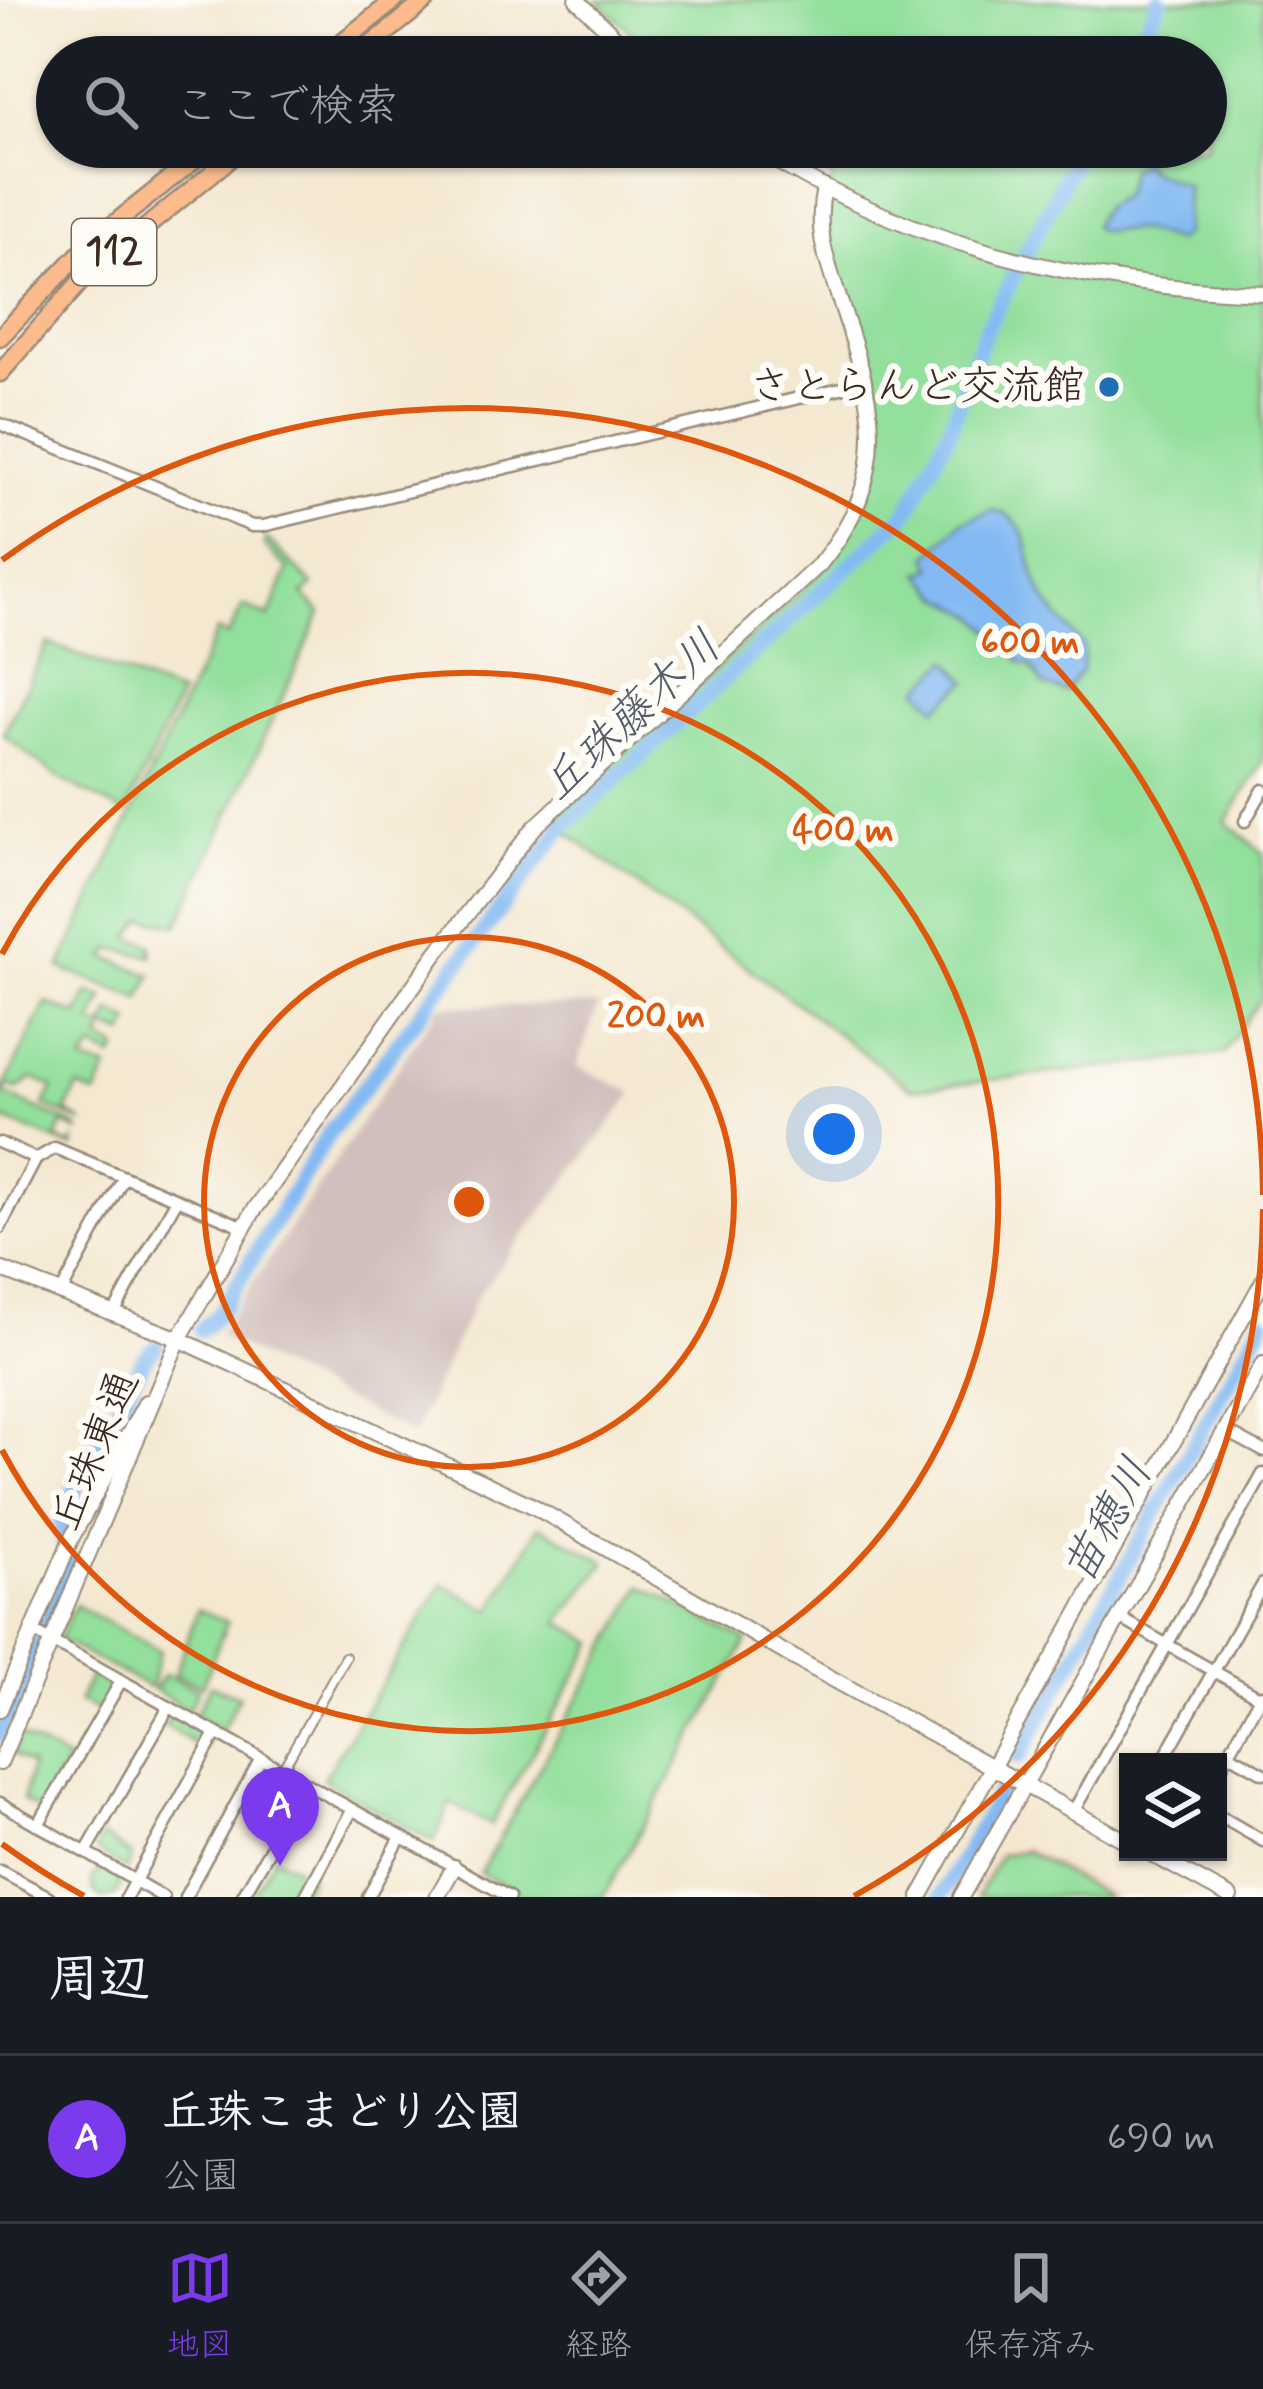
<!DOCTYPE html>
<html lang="ja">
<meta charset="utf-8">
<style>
:root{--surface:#171b24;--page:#242831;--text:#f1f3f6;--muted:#9ea1a6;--line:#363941;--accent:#7c3aed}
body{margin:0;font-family:Mynerve,"Klee One",sans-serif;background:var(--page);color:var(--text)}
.controls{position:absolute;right:36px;bottom:36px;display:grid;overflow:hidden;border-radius:0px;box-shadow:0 3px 9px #0004}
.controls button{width:108px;height:108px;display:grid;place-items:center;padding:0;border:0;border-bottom:3px solid var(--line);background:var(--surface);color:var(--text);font:60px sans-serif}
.you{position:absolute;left:834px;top:1134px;width:42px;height:42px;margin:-30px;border:9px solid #fff;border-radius:50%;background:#1a73e8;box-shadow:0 0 0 18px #1a73e833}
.badge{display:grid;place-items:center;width:78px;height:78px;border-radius:50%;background:var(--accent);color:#fff;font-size:39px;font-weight:700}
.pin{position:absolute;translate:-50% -99px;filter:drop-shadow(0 3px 6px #0008)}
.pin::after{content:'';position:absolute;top:63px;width:42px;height:36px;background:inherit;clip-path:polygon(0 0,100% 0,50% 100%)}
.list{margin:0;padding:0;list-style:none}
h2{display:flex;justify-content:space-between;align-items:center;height:156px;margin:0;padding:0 48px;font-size:51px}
h2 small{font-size:39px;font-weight:400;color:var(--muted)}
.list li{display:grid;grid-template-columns:78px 1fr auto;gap:36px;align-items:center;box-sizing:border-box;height:168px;padding:0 48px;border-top:3px solid var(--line)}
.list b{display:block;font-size:45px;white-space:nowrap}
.list p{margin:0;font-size:39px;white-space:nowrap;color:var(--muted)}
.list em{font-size:39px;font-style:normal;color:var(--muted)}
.icon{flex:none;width:66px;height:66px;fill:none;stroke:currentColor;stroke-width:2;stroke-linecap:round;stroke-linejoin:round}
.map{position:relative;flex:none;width:1263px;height:1897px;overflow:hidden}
.search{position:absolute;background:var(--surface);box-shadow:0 3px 9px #0004;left:36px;right:36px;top:36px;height:132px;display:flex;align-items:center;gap:30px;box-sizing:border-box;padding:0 42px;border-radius:66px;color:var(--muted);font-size:45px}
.sheet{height:324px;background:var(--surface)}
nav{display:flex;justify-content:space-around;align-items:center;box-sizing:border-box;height:168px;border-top:3px solid var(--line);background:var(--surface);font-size:33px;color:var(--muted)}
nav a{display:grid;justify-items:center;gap:6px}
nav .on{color:var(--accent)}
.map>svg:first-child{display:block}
.built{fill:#f5d2c3}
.industrial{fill:#d1bfbd}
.green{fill:#93df9c;stroke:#67845d;stroke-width:3}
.water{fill:#83baf3;stroke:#5f7288;stroke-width:3}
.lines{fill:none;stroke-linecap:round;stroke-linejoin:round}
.river{stroke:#83baf3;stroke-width:16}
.pedestrian-casing{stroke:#988978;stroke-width:12}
.minor-casing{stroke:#988978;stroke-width:15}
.tertiary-casing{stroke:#988978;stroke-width:18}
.primary-casing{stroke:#988978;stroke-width:21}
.pedestrian{stroke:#fff;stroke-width:8}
.minor{stroke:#fff;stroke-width:10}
.tertiary{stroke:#fff;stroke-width:14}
.primary{stroke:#fbbb8c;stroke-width:16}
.ring{fill:none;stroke:#df570d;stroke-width:6}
.poi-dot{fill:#1f6fb2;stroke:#fdfcf7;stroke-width:4.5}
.labels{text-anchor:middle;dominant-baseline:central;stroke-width:12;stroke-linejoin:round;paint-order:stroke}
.shield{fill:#fdfcf7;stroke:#75695f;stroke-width:3}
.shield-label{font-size:39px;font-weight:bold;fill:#3b2a1e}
.poi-label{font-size:42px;fill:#3b2a1e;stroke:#fdfcf7;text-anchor:end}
.street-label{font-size:42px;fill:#3b2a1e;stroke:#fdfcf7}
.water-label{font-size:45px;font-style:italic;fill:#545c69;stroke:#fdfcf7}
.centre{fill:#df570d;stroke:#fdfcf7;stroke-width:6}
.ring-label{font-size:36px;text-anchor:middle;font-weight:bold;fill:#df570d;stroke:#fdfcf7;stroke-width:12;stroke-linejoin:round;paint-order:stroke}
</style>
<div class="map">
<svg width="1263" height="1897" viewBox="0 0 1263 1897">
<rect width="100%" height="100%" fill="#fdfcf7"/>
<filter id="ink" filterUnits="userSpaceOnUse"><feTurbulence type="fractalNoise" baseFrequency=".00833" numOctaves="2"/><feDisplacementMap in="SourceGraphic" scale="24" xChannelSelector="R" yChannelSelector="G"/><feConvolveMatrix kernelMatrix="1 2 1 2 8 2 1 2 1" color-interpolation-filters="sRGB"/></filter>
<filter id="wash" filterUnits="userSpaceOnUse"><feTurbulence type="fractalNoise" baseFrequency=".004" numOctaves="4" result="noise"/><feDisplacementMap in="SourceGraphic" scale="48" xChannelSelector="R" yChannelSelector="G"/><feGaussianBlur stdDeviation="2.7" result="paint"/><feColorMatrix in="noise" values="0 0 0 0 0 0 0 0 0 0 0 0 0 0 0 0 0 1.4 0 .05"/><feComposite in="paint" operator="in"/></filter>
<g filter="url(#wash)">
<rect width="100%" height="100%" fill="#f4e8d1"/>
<path class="built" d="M1025 1846 1119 1897H972L996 1852Z"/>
<path class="industrial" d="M598 1005 577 1066 634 1093 476 1297 413 1435 218 1335 440 1006Z"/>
<g class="green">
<path d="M597 0H1263V762L1226 822 1263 853V995L1223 1054 912 1089 551 821 817 576 866 503 879 443 878 405 826 235 824 208 833 177 782 147H1206V57H658Z"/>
<path d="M266 538 313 585 303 594 321 613 178 925 144 919 129 937 152 945V956L112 949 106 957 152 975 140 999 60 968 217 631 228 636 243 606 269 617 288 569 264 545Z"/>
<path d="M48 643 180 695 125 813 59 778 3 734Z"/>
<path d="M88 993 104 998 92 1023 103 1028 111 1012 131 1022 125 1035 106 1027 100 1039 118 1049 113 1058 93 1048 83 1062 108 1069 96 1095 78 1087 66 1111 84 1123 44 1105 54 1088 32 1078 19 1089 8 1086 4 1094 74 1125 80 1132 62 1124 56 1139 71 1146 74 1141V1148L0 1118V1095L46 1003 78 1015Z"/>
<path d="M539 1526 606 1562 559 1622 595 1642 491 1825 450 1803 434 1842 323 1779 443 1584 491 1611Z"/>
<path d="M642 1586 747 1641 603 1897H524L480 1873Z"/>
<path d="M75 1605 160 1651 150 1688 58 1639Z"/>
<path d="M198 1609 227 1622 202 1686 175 1675Z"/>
<path d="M165 1674 198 1690 188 1710 154 1689Z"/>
<path d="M91 1675 113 1687 99 1711 79 1701Z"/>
<path d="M211 1685 239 1696 222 1730 195 1714Z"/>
<path d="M172 1715 210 1737 203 1749 164 1725Z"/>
<path d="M20 1736 68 1761 38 1810 23 1801 31 1766 12 1754Z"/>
<path d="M102 1836 132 1856 126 1870 96 1851Z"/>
<path d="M1026 1851 1107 1897H977L1000 1855Z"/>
<path d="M275 1856 311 1877 300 1897H251Z"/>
<circle cx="106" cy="1884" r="14"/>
</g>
<g class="water">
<path d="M1142 161 1150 171 1186 185 1185 234 1176 241 1140 230 1098 231 1093 225 1104 207 1123 195 1130 169Z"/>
<path d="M993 510C1033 520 1025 553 1038 585 1047 607 1068 628 1084 646L1082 671 1065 692 1043 685 1031 665 1021 662 977 616 942 597 920 573 933 568 928 556 961 522Z"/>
<path d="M949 660 968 681 937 708 919 689Z"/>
</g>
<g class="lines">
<g class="river">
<path d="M1130 57 1160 0"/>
<path d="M201 1330 219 1314 327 1136 563 827 907 513 948 433 985 331 1081 147"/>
<path d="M64 1542 61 1517 143 1360 156 1347"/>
<path d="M46 1627 70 1559"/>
<path d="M0 1735 40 1641"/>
<path d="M1019 1757 1263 1321"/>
<path d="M941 1897 999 1794"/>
</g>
</g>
</g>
<g filter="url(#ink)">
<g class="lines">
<defs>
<path id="pedestrian" d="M282 1770 345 1657"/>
<g id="minor">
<path d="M0 424 252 526H263L866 382"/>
<path d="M1245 821 1263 790"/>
<path d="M0 1143 36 1159 0 1228"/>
<path d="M36 1159 55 1148 124 1177"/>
<path d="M61 1293 124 1177 244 1227"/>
<path d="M115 1311 177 1199"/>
<path d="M1226 1431 1263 1451"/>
<path d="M1120 1618 1263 1699"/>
<path d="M33 1631 509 1897"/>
<path d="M1229 1754 1263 1773"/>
<path d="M1162 1762 1263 1584"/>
<path d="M1218 1773 1261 1695"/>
<path d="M0 1803 163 1897"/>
<path d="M1073 1812 1263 1474"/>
<path d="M1218 1815 1263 1841"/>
<path d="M38 1825 121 1681"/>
<path d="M86 1852 168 1709"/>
<path d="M0 1871 49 1897"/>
<path d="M126 1897 215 1735"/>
<path d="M185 1897 260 1760"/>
<path d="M242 1897 307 1786"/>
<path d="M305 1897 352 1810"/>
<path d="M368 1897 401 1837"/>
</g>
<g id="tertiary">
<path d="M577 0 636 57"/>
<path d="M753 147C908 245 1082 287 1263 293"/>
<path d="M0 1269 179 1339 533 1506 789 1655 1128 1842"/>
<path d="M0 1709 71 1539 146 1402"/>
<path d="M0 1763 179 1339 253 1212 436 954 534 828 820 564C896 470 874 401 838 295 825 256 815 228 824 187"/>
<path d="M1148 1852 1230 1897"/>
<path d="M437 1897 454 1867"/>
<path d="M920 1897 1263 1281"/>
<path d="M961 1897 1263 1364"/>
</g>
<g id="primary">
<path d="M323 57 395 0"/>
<path d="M356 57 427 0"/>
<path d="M0 337 88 245 210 147"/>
<path d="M0 373 83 279 244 147"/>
</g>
</defs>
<use href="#pedestrian" class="pedestrian-casing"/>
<use href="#minor" class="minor-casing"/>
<use href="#tertiary" class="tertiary-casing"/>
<use href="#primary" class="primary-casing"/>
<use href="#pedestrian" class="pedestrian"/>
<use href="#minor" class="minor"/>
<use href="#tertiary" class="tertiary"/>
<use href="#primary" class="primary"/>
</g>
</g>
<g class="ring">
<circle cx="469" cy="1202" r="265"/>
<path d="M2 954A529 529 0 1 1 2 1450"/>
<path d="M1263 1209A794 794 0 0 1 854 1896M84 1896A794 794 0 0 1 2 1844M2 560A794 794 0 0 1 1263 1195"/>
</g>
<circle class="poi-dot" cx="1109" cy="387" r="12"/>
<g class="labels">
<rect class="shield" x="72" y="219" width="84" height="66" rx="9"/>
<g class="shield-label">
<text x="114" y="252">112</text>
</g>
<g class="poi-label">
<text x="1085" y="387">さとらんど交流館</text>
</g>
<g class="street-label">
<text transform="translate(96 1451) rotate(-68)">丘珠東通</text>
</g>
<g class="water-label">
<text transform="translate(632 717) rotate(-43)">丘珠藤木川</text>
<text transform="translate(1109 1521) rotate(-61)">苗穂川</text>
</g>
</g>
<circle cx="469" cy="1202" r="18" class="centre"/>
<g class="ring-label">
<text x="1030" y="653">600 m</text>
<text x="843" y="841">400 m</text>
<text x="656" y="1027">200 m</text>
</g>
</svg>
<div class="controls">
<button><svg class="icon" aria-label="layers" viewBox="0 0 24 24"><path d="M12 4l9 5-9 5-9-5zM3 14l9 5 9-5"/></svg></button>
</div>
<div class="you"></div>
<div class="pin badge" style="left:280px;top:1866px">A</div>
<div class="search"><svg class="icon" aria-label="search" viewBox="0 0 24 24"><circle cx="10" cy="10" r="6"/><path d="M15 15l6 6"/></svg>ここで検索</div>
</div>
<section class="sheet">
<h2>周辺<small></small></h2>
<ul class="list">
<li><span class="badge">A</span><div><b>丘珠こまどり公園</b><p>公園</p></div><em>690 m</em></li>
</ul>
</section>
<nav>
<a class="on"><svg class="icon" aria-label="map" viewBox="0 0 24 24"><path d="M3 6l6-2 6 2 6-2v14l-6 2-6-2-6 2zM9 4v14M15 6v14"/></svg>地図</a>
<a><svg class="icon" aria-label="directions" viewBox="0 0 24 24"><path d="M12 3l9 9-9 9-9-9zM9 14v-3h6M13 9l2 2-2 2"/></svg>経路</a>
<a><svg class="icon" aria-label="saved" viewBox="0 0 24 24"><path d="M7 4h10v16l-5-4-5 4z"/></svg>保存済み</a>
</nav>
